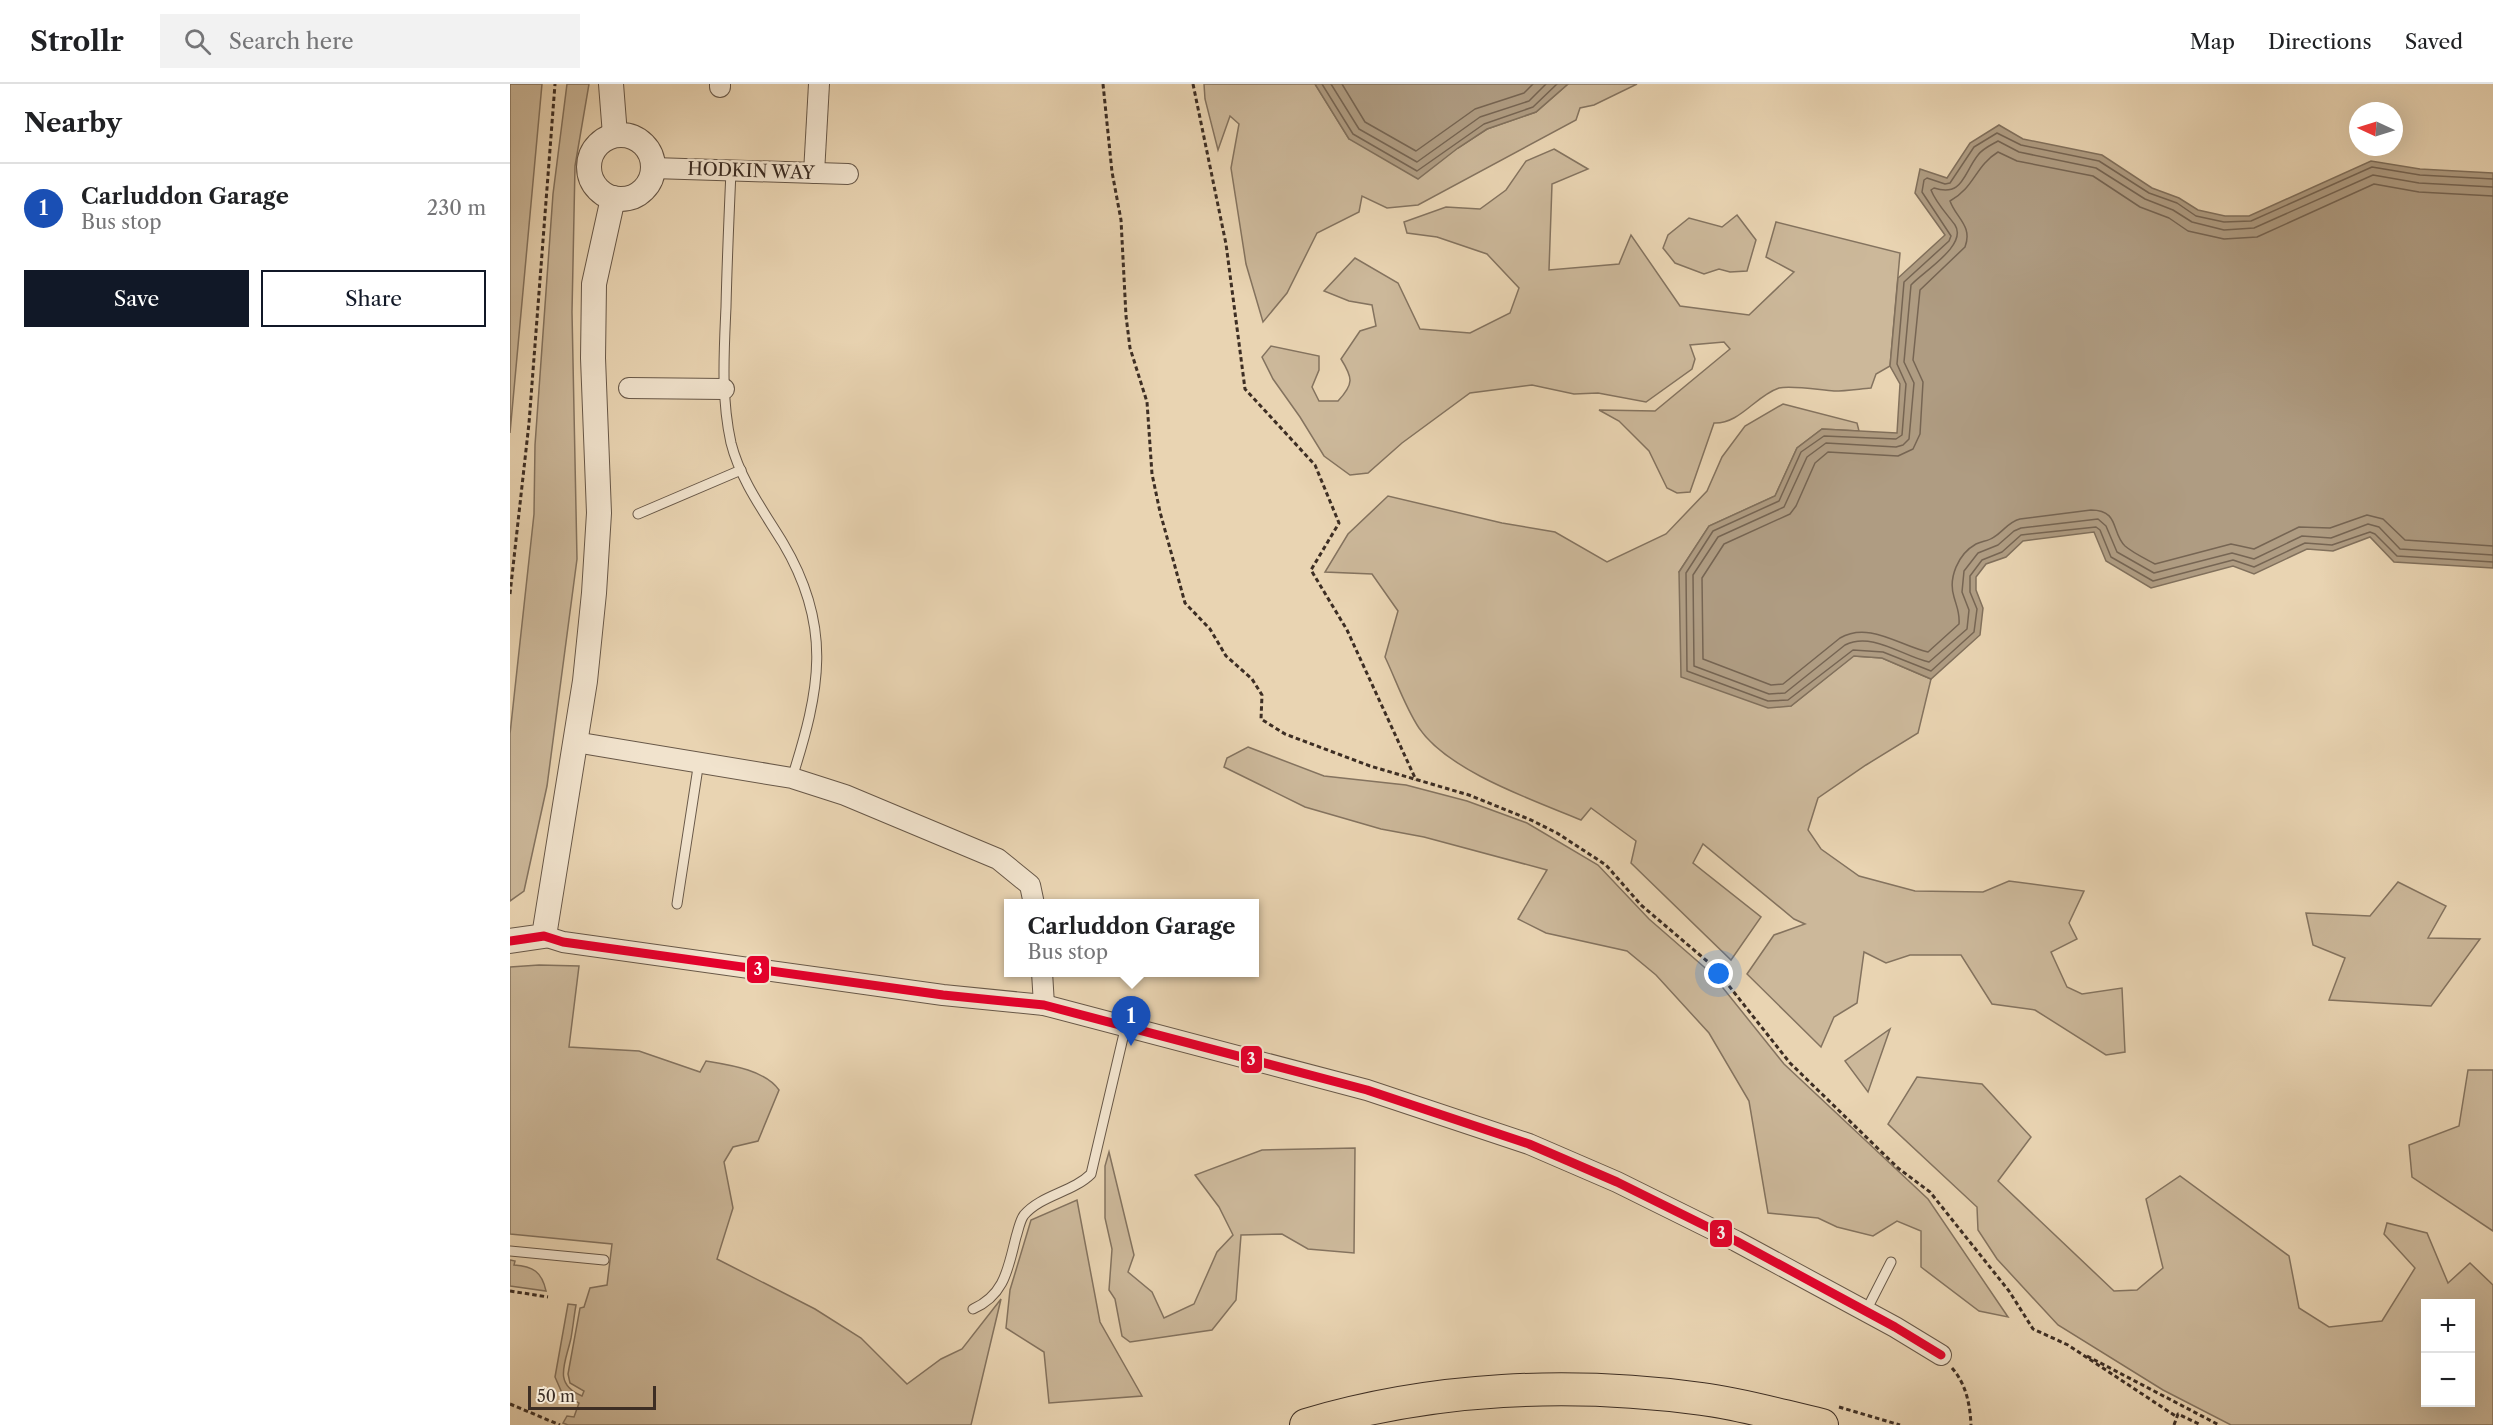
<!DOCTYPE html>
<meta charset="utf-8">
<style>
:root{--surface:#fff;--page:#f2f2f2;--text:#202124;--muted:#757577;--line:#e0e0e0;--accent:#111827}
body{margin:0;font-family:"Libre Caslon Text",serif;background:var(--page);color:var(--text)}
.controls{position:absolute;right:18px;bottom:18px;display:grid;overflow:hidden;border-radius:0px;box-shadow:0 6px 24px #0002}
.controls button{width:54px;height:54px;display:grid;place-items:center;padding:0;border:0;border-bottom:2px solid var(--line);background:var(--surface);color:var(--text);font:30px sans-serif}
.compass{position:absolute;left:1839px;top:18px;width:54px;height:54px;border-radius:50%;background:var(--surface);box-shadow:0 6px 24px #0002;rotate:274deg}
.scale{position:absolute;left:18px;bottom:15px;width:128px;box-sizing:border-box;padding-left:6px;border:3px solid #3d2e24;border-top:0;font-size:16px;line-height:21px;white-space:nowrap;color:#3d2e24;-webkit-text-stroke:4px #f1e3cd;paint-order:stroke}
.you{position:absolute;left:1209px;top:890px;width:21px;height:21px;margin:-15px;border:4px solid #fff;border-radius:50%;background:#1a73e8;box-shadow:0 0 0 9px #1a73e833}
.badge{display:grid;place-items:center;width:39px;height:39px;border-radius:50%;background:var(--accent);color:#fff;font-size:20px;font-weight:700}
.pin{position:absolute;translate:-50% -50px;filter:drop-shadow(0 2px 3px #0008)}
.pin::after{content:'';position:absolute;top:32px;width:21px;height:18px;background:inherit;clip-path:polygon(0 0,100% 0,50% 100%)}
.popup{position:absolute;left:494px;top:815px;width:255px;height:78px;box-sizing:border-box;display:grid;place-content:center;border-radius:0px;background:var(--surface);filter:drop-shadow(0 2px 4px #0005);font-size:20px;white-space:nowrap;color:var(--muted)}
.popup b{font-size:22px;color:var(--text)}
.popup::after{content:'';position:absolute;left:50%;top:100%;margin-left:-12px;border:12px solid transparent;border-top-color:var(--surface)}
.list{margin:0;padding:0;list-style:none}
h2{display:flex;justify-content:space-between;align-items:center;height:78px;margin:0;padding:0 24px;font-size:26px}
h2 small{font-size:20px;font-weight:400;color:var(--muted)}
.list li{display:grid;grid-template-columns:39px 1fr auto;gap:18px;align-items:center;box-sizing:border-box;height:90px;padding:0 24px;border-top:2px solid var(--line)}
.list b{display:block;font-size:22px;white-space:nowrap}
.list p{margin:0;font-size:20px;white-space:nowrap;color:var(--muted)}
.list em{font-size:20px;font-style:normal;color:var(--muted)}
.actions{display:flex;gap:12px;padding:18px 24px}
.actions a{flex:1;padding:14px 0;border:2px solid var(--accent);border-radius:0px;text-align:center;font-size:21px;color:var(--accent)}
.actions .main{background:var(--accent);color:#fff}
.icon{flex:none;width:33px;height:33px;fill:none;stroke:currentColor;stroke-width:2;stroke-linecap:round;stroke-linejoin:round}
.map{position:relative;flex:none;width:1983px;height:1341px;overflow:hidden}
header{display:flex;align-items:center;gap:36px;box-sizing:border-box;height:84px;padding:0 30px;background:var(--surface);border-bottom:2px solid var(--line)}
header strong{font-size:28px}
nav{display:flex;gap:33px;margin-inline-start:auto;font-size:21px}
.search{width:420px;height:54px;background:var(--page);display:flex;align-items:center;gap:15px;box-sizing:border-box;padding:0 21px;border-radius:0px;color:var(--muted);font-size:22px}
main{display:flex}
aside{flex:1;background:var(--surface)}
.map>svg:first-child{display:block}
.green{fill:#ccb89a;stroke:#84735f;stroke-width:1.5;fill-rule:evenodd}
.water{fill:#af9c82;stroke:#81705c;stroke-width:1.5}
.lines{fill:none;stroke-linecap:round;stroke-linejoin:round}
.shore{stroke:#766553;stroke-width:1.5}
.service-casing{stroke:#685848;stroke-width:11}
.minor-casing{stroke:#685848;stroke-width:22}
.tertiary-casing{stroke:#685848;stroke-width:26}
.trunk-casing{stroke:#3d2e24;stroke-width:34}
.path{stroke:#3d2e24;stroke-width:3;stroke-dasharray:4.5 3;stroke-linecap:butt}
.service{stroke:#f1e3cd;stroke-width:9}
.minor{stroke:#f1e3cd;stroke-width:20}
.tertiary{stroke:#f1e3cd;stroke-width:24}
.trunk{stroke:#e9d4b2;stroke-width:32}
.bus-1-casing{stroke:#f1e3cd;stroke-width:14}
.bus-1{stroke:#e4002b;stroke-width:9}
.labels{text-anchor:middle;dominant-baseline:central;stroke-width:5;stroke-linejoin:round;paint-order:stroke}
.street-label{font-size:18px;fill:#3d2e24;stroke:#f1e3cd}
.line-badge{stroke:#f1e3cd;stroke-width:2}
.badge-label{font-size:16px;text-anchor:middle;font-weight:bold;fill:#fff}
</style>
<header>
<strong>Strollr</strong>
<div class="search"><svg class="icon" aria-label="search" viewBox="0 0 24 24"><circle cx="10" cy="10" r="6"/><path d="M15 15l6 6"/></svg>Search here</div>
<nav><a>Map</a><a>Directions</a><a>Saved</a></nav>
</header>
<main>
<aside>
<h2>Nearby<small></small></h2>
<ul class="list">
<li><span class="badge" style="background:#1a4fb4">1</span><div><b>Carluddon Garage</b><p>Bus stop</p></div><em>230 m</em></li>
</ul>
<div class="actions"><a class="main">Save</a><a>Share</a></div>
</aside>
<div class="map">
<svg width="1983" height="1341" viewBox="0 0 1983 1341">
<rect width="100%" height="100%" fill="#e9d4b2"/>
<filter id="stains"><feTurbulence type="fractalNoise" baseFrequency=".00333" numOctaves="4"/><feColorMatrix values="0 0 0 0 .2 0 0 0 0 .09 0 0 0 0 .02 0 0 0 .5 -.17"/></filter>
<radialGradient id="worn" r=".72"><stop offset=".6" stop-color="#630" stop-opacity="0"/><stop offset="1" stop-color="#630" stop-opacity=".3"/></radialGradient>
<g class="green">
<path d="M0 0H32L0 349Z"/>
<path d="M57 0H79L65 82 62 228 67 475 37 702 14 807 0 817V650L24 430 25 361 43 110Z"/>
<path d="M694 0H805L839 55 948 64 977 45 1026 28 1058 0H1127L1084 21 1070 24 1066 36 908 121 877 124 852 112 849 128 807 149 777 209 753 238 736 180 721 84 729 40 720 32 708 66 695 15Z"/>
<path d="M1044 65 1078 85 1042 100 1039 186 1109 180 1121 151 1170 222 1239 231 1284 188 1256 173 1266 138 1390 169 1380 282 1366 290 1361 304C1349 305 1336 307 1324 307 1310 306 1281 301 1269 304 1245 312 1230 340 1204 339L1180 408 1167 409 1157 404 1139 367 1109 337 1089 326 1145 327 1220 265 1214 258 1180 261 1185 275 1182 285 1136 318 1088 309 1064 310 1022 301 960 309 892 359 858 389 840 391 814 372 790 333 763 295 752 273 761 262 809 272V286L802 303 809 317H828C844 300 843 294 831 275L850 247 866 242 862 221 839 217 814 207 845 174 888 199 910 245 960 249 1000 229 1009 204 977 170 927 153 897 149 894 138 936 123 970 125 996 106 1016 77Z"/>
<path d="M1227 131 1246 156 1237 187 1220 188 1209 185 1194 190 1165 179 1153 164 1158 151 1179 134 1212 143Z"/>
<path d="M1273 320 1347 339 1349 347 1312 345 1287 364 1265 412 1199 442 1169 488 1281 622 1343 572 1372 574 1421 595 1408 649 1356 681 1308 714 1298 746 1311 765 1349 792 1405 807 1473 808 1499 797 1574 807 1559 839 1567 855 1541 868 1557 903 1572 910 1612 904 1615 968 1596 971 1525 926 1482 920 1451 871H1400L1376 879 1354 868 1347 919 1324 933 1311 963 1237 890 1264 851 1295 840 1284 835 1193 760 1183 779 1251 833 1221 876 1121 779 1126 757 1081 724 1071 736C1023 716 938 687 909 644 895 623 886 596 875 573L888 527 862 490 815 488 838 450 878 412 992 439 1045 448 1097 478 1156 450 1197 407 1212 373 1235 342Z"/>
<path d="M738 663 814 692 896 701 957 717 1017 739 1088 781 1139 835 1201 889 1274 980 1418 1115 1498 1233 1469 1227 1411 1183V1147L1387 1137 1363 1152 1327 1143 1308 1134 1258 1129 1239 1017 1199 949 1146 891 1117 867 1036 849 1008 835 1037 786 914 753 871 745 795 723 714 683 717 674Z"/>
<path d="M1888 798 1936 822 1918 854 1970 855 1921 922 1819 916 1835 874 1803 861 1796 829 1860 832Z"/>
<path d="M29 881 69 882 59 963 129 967 190 988 196 977C220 981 255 986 269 1006L248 1057 223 1063 214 1078 223 1124 207 1175 305 1225 351 1254 397 1300 431 1275 452 1265 491 1215 461 1341H58L53 1339 57 1332 64 1333 69 1319 52 1309 45 1293 58 1220 66 1221C64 1232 63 1243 61 1254 56 1278 42 1300 72 1312L74 1307 60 1299 58 1290 70 1224 74 1223 80 1204 97 1201 102 1160 0 1150V883Z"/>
<path d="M1380 945 1358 1008 1335 977Z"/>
<path d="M1958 986H1983V1147L1902 1093 1899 1061 1949 1042Z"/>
<path d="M1407 993 1472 1000 1521 1053 1488 1097 1604 1207 1627 1206 1653 1184 1636 1115 1670 1092 1779 1172 1789 1224 1819 1243 1872 1237 1905 1184 1874 1150 1877 1139 1917 1149 1938 1199 1960 1179 1983 1201V1341H1721L1653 1306 1548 1241 1487 1175 1468 1146 1467 1123 1378 1040ZM1916 1220H1960V1318H1916Z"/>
<path d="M845 1064 844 1169 798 1165 772 1150 731 1151 726 1216 702 1246 620 1258 612 1252 605 1215 599 1206 602 1165 595 1134V1082L599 1068 624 1171 618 1188 642 1208 654 1234 684 1220 707 1168 723 1151 709 1123 685 1091 752 1066Z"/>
<path d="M567 1116 590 1238 632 1312 539 1319 534 1268 496 1244 500 1206 521 1136Z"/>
<path d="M0 1176 5 1177 4 1181C23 1182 32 1188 36 1207L0 1202Z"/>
</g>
<g class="water">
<path d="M805 0H1058L1026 28 977 45 948 64 908 95 839 55Z"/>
<path d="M1489 41 1513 55 1592 71 1642 104 1669 114 1688 126 1715 132H1739L1861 77 1910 85 1983 89V484L1884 478 1860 453 1823 467 1797 465 1744 490 1723 482 1641 504 1596 477 1584 448 1513 457 1496 473 1476 480 1466 493V506L1473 524 1470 551 1421 595 1372 574 1344 572 1281 622 1258 624 1171 593 1169 488 1199 442 1265 412 1287 364 1312 345 1387 349 1390 300 1380 282 1388 194 1435 151 1405 109 1410 85 1437 94 1460 59Z"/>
</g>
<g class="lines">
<g class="shore">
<path d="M812 0 843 50 907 87 974 40 1023 23 1047 0"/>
<path d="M821 0 849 45 907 78 970 33 1019 17 1036 0"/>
<path d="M832 0 855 38 906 67 965 25 1014 9 1023 0"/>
<path d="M1983 95 1910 91 1862 83 1741 137 1714 138 1686 132 1667 119 1639 109 1589 77 1511 61 1487 49 1464 63 1440 99 1435 100 1417 94 1414 96 1412 108 1441 152 1439 157 1394 198 1387 280 1396 300 1392 351 1386 355 1314 352 1291 368 1269 417 1203 447 1176 489 1177 587 1258 617 1278 616 1343 566 1373 568 1421 587 1464 548 1467 525 1460 508V492L1472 476 1492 468 1511 451 1586 443 1590 446 1601 473 1643 497 1723 476 1744 483 1795 459 1822 461 1860 448 1865 450 1887 472 1983 478"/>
<path d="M1983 103 1909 99 1863 91 1744 144 1714 146 1682 138 1663 126 1635 115 1586 84 1509 68 1488 57C1481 61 1472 65 1468 71 1453 90 1453 113 1424 104L1421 106C1426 119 1437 130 1445 141 1458 161 1414 187 1401 201L1394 278 1404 299 1399 355 1393 361 1386 363 1316 359 1297 373 1274 423 1208 453 1183 491 1184 582 1259 610 1275 609 1335 561C1362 547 1394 573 1419 578L1457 545 1459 526 1452 508 1454 487 1468 469 1488 461 1504 447 1511 444 1588 435 1596 442 1607 468 1644 489 1722 469 1744 475 1792 452 1821 454 1858 440 1869 443 1890 465 1983 471"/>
<path d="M1983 112 1909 108 1864 100 1747 153 1714 155 1678 147 1659 134 1630 123 1583 92 1507 77 1488 68C1465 82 1465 103 1440 117 1446 134 1463 142 1455 163L1410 206 1403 276 1413 298 1410 350 1403 365 1388 372 1318 368 1305 379 1286 422 1280 430 1214 460 1192 494 1193 575 1261 601 1273 600 1330 554C1359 537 1390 562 1418 568L1449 540C1450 529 1447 524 1444 513 1438 494 1448 470 1466 460 1472 457 1479 457 1484 453 1494 447 1498 438 1510 435L1581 426C1610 426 1601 449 1615 462 1623 469 1636 475 1645 480L1721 460 1744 465 1789 443 1820 444 1857 431 1873 435 1895 456 1983 462"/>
</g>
<defs>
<g id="service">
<path d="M221 87C219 132 217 178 216 223 214 268 211 314 221 359 230 395 254 428 273 459 323 543 310 606 282 694"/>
<path d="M128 430 231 386"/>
<path d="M167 820 189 677"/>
<path d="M0 1167 94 1176"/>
<path d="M463 1225C495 1211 498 1184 506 1153 508 1147 510 1136 514 1131 531 1111 563 1108 581 1090L616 941"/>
<path d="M1356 1227 1381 1178"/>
</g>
<g id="minor">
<path d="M210 3V0"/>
<path d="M143 84 338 90"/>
<path d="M304 89 309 0"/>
<path d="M119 304 214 305"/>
<path d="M65 658 282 694 335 711 488 775 520 801 524 820"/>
<path d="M34 852 53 858 433 911 534 921 857 1006 1019 1060 1107 1098 1226 1157 1385 1243 1431 1271"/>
<path d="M532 888 534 921"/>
</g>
<g id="tertiary">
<path d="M101 0 105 51"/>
<circle cx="111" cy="83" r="32"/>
<path d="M0 857 34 852 75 597 84 509 89 429 83 274 84 200 103 114"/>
</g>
<path id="trunk" d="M796 1341C923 1303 1061 1297 1192 1315 1232 1320 1272 1332 1312 1341"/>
</defs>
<use href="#service" class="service-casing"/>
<use href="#minor" class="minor-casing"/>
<use href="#tertiary" class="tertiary-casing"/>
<use href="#trunk" class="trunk-casing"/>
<g class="path">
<path d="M593 0 602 88 611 136 616 232 620 264 637 318 642 390 650 428 675 519 700 545 716 572 742 595 752 611 751 635 775 650 860 682 959 711 1021 736 1047 749 1096 781 1131 821 1204 883 1280 979 1388 1084 1420 1108 1499 1207 1523 1245 1558 1261 1667 1333"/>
<path d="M683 0 716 160 735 305 805 381 829 439 801 486 837 546 906 696"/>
<path d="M0 510 19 339 45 0"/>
<path d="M0 1207 38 1213"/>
<path d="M1577 1272 1709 1341"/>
<path d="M1442 1284C1456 1300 1460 1320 1461 1341"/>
<path d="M0 1320 50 1341"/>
<path d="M1329 1323 1390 1341"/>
<path d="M1664 1341 1668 1330 1691 1341"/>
</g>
<use href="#service" class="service"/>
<use href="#minor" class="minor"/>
<use href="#tertiary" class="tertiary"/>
<use href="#trunk" class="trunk"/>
<defs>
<path id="bus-1" d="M0 857 34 852 53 858 433 911 534 921 857 1006 1019 1060 1107 1098 1226 1157 1385 1243 1431 1271"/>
</defs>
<use href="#bus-1" class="bus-1-casing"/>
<use href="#bus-1" class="bus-1"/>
</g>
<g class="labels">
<g class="street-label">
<text transform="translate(241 87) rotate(2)">HODKIN WAY</text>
</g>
</g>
<g class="line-badge">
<rect x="236" y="871" width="24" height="29" rx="6" fill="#e4002b"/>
<rect x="730" y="961" width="23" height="29" rx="6" fill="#e4002b"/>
<rect x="1199" y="1135" width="24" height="29" rx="6" fill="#e4002b"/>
</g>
<g class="badge-label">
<text x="248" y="891">3</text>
<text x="741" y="981">3</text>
<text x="1211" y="1155">3</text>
</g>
<rect width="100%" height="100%" filter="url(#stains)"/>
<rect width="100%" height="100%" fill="url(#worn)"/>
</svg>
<div class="controls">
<button>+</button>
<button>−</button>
</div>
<svg class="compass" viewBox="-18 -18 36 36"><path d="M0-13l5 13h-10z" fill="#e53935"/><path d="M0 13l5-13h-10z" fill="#757577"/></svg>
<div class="scale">50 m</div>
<div class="you"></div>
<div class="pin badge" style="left:621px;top:962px;background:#1a4fb4">1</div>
<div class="popup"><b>Carluddon Garage</b>Bus stop</div>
</div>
</main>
